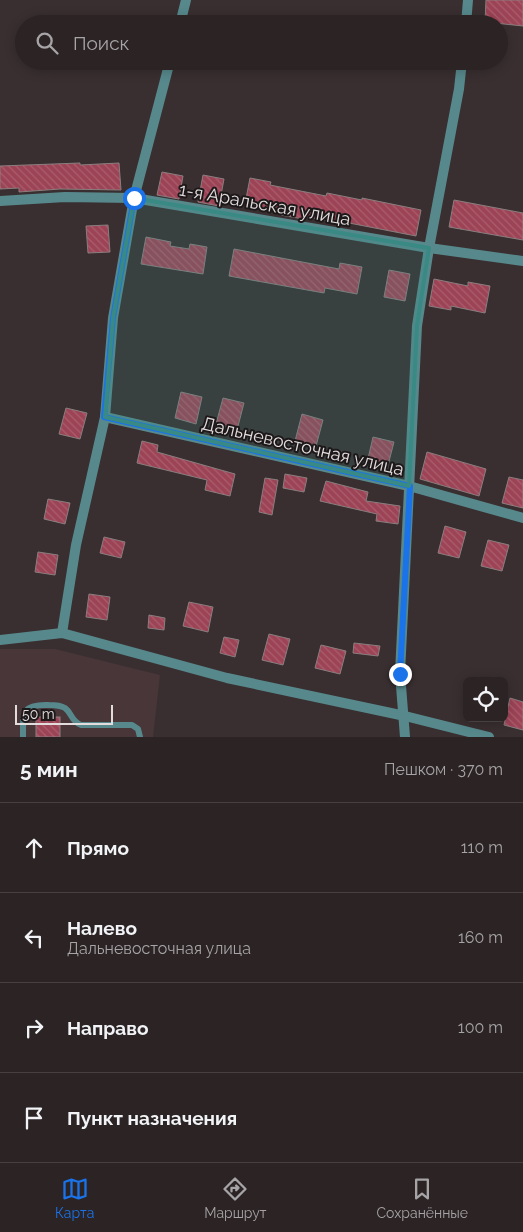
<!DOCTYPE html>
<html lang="ru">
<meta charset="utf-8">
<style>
:root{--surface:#2b2324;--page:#332b2c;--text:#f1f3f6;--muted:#a6a4a6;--line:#474041;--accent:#1a73e8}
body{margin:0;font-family:Raleway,sans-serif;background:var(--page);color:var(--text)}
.controls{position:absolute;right:15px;bottom:15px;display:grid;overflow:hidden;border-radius:8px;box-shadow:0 2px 12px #0003}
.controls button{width:45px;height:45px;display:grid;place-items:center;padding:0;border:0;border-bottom:1px solid var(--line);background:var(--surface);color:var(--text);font:25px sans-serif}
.scale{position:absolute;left:15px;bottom:12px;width:98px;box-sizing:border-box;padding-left:5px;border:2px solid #e3dcdd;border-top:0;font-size:14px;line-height:18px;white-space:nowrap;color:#e3dcdd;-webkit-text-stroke:4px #1d1819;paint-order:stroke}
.stop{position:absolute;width:15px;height:15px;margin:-11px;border:4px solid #1a73e8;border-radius:50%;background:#fff}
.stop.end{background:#1a73e8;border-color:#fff;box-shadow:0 1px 5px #0008}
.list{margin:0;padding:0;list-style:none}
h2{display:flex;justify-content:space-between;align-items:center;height:65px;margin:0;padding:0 20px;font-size:21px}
h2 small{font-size:16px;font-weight:400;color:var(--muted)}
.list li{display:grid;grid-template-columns:32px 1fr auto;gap:15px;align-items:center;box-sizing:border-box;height:90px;padding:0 20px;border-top:1px solid var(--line)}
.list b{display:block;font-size:19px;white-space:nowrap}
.list p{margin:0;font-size:16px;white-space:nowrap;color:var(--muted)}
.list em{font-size:16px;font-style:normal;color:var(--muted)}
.icon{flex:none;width:28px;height:28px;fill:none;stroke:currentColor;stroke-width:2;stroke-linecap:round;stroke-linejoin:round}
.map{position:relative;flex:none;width:523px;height:737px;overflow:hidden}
.search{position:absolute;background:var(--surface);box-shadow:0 2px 12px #0003;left:15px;right:15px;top:15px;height:55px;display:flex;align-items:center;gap:12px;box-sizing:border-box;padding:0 18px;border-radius:28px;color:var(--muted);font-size:19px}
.sheet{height:425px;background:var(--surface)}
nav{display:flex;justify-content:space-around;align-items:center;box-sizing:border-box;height:70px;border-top:1px solid var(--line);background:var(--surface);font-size:14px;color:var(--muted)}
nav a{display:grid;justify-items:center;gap:2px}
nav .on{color:var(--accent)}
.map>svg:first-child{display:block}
.built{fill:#483639}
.building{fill:url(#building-back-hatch);stroke:#8a7e7f}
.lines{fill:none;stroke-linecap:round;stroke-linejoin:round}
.service{stroke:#57898c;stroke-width:6}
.minor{stroke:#57898c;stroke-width:10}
.route{stroke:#1a73e8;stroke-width:6}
.marked{fill:#398a84;fill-opacity:0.2;stroke:#398a84;stroke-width:4;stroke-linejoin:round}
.labels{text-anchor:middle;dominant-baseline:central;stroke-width:4;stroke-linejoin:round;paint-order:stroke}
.street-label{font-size:18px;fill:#e3dcdd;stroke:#1d1819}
</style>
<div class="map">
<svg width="523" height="737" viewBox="0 0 523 737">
<defs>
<pattern id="building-back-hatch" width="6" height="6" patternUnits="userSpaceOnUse" patternTransform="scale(1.25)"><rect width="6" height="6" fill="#9c4356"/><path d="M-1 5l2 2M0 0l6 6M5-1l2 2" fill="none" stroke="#aa5e6e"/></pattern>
</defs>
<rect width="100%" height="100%" fill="#392f30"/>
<path class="built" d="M0 649H55L160 675 153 737H0Z"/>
<g class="building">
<path d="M486 0H523V26L485 22Z"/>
<path d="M80 163V165L119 163 121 190 60 189 19 192V188L0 189V166Z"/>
<path d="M162 172 183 176 179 199 157 195Z"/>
<path d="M203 175 224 179 219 206 198 202Z"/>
<path d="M250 178 271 182 270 185 326 196 327 193 362 200V198L421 210 416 236 344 222 343 224 303 216V219L281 215 282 211 245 204Z"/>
<path d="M454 200 523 213V240L449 227Z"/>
<path d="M108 225 110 252 88 253 86 226Z"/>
<path d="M146 237 171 242 170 246 189 249 190 244 207 247 203 274 141 264Z"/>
<path d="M234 249 339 269 340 263 362 267 357 294 325 288 324 293 229 276Z"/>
<path d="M389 270 410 274 405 301 384 297Z"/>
<path d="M434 279 468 286V282L490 286 485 313 451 306V310L429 306Z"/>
<path d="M181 392 202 397 196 424 175 418Z"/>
<path d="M223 398 244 403 237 430 216 424Z"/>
<path d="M66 408 87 413 80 439 59 434Z"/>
<path d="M302 414 323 420 316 446 295 441Z"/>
<path d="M373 437 394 442 387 469 367 463Z"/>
<path d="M142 441 158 445 157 452 235 474 230 496 205 490 207 480 137 463Z"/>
<path d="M427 452 486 469 479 496 420 479Z"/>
<path d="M285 474 307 478 304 492 283 488Z"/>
<path d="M509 477 523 480V508L502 503Z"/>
<path d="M265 478 278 480 272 515 259 512Z"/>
<path d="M326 481 368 492 366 501 400 506 398 524 376 521 377 514 320 501Z"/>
<path d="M48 499 70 503 65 524 44 519Z"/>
<path d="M445 526 466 532 459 558 438 553Z"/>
<path d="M104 537 125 542 121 558 100 553Z"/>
<path d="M488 540 509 545 502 571 481 566Z"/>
<path d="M38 552 58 555 55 575 35 572Z"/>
<path d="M89 594 110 597 107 620 86 617Z"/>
<path d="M189 602 213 607 208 632 183 626Z"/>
<path d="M149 615 165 618 164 630 148 628Z"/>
<path d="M269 634 290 639 283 665 262 660Z"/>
<path d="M224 637 239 640 235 657 220 653Z"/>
<path d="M354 643 380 646 378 656 353 653Z"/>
<path d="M321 645 346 651 340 674 315 668Z"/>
<path d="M510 698 523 702V730L504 725Z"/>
<rect x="36" y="717" width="24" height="20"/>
</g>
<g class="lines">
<path class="service" d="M23 737C23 713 21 704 49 705 54 705 60 705 65 708 72 713 71 721 81 725H132L138 729 140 737"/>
<g class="minor">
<path d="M180 24 186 0"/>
<path d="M466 24 468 0"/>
<path d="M0 201 65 197 134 198 429 248 523 261"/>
<path d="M105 417 409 486 523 518"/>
<path d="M62 633 76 545 105 417 113 318 134 198 170 61"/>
<path d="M0 640 62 633 227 678 405 716 489 737"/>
<path d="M405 737 400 673 417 326 429 248 459 89 462 61"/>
</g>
</g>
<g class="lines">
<path class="route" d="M134 198 113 318 104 417 410 486 400 674"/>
</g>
<path class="marked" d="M134 198 429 248 417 326 409 486 105 417 113 318Z"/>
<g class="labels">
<g class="street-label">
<text transform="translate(265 204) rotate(10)">1-я Аральская улица</text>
<text transform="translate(303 446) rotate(13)">Дальневосточная улица</text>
</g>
</g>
</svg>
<div class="controls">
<button><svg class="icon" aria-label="locate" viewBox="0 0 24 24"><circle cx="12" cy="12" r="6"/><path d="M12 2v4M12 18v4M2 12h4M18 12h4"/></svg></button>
</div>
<div class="scale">50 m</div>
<div class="stop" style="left:134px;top:198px"></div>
<div class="stop end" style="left:400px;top:674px"></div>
<div class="search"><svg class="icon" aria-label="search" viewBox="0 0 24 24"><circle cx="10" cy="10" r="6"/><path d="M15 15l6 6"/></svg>Поиск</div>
</div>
<section class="sheet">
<h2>5 мин<small>Пешком · 370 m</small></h2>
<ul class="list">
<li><svg class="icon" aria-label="ahead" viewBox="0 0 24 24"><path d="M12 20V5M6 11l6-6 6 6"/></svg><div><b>Прямо</b></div><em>110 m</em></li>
<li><svg class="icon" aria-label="left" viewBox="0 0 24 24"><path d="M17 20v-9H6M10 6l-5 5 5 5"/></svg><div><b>Налево</b><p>Дальневосточная улица</p></div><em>160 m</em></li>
<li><svg class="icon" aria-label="right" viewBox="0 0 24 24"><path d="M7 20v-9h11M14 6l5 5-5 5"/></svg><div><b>Направо</b></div><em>100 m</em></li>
<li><svg class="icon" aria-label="arrive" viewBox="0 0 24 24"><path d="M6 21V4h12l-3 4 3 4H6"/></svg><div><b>Пункт назначения</b></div></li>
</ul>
</section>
<nav>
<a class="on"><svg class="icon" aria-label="map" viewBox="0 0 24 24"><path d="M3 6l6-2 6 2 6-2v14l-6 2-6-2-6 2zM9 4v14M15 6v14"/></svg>Карта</a>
<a><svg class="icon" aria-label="directions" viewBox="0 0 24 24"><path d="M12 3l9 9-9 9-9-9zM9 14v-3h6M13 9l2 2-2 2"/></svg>Маршрут</a>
<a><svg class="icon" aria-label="saved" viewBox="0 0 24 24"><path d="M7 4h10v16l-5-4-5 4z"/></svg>Сохранённые</a>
</nav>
